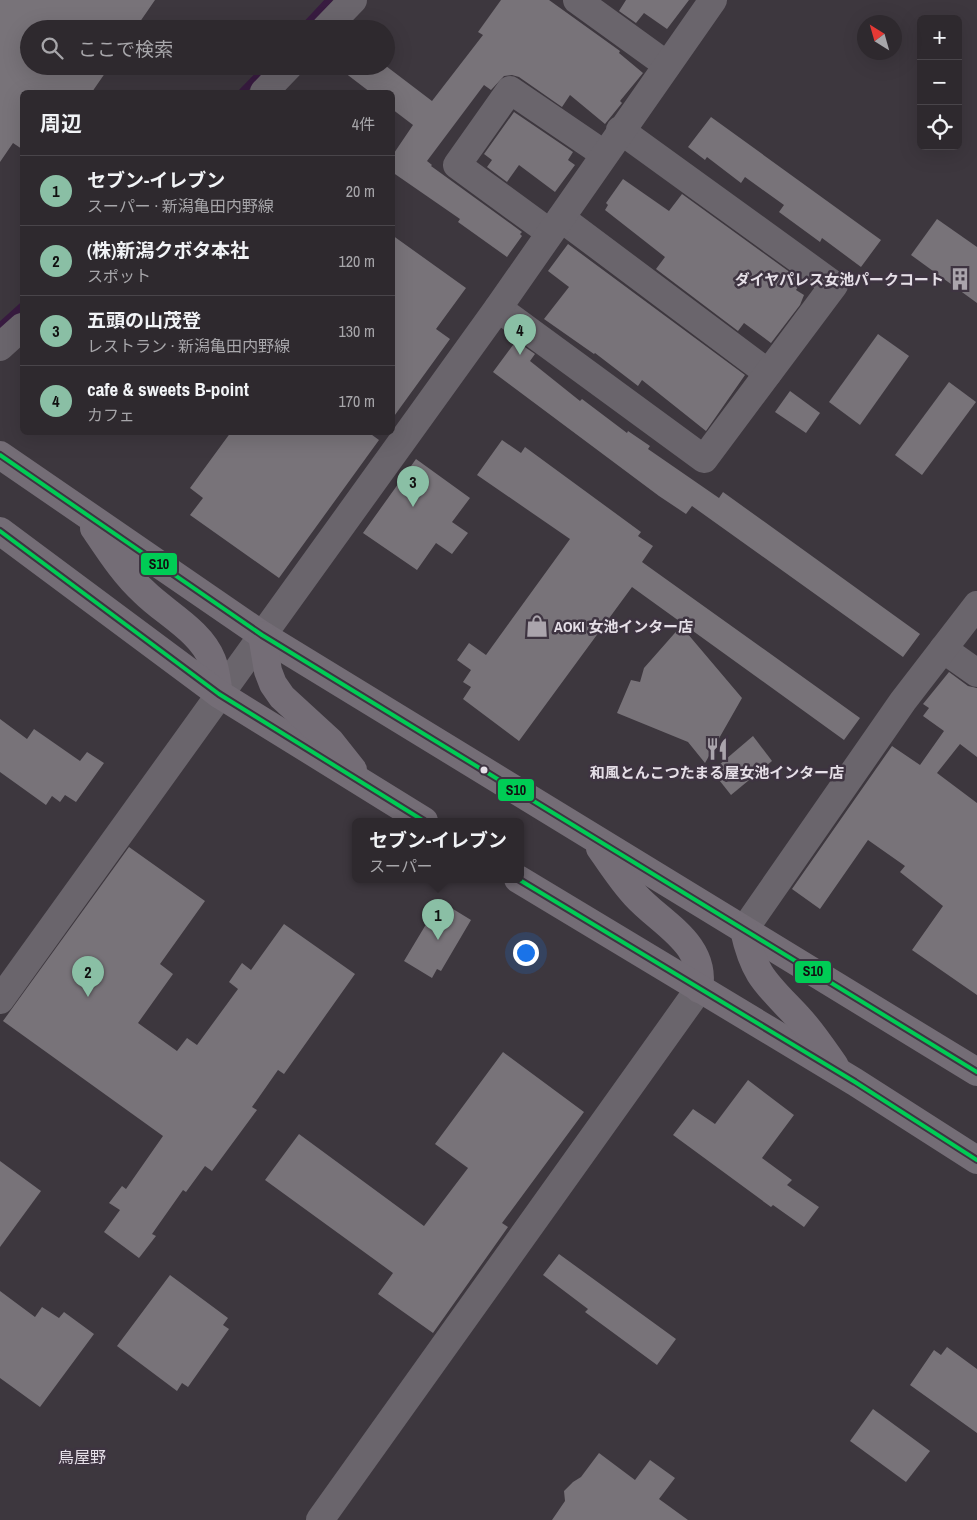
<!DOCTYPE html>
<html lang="ja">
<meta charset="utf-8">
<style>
:root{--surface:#2e292e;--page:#3a353a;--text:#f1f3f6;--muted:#a7a6aa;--line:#49454a;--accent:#8abfa5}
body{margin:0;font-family:"Archivo Narrow","Noto Sans JP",sans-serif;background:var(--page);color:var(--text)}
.controls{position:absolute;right:15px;top:15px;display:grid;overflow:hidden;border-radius:8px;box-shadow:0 5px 20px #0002}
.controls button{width:45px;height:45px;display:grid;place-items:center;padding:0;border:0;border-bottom:1px solid var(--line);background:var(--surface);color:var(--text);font:25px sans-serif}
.compass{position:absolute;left:857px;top:15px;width:45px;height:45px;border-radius:50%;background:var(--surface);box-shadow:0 5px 20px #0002;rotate:323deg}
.you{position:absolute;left:525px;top:952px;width:18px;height:18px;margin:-12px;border:4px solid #fff;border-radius:50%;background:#1a73e8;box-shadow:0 0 0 8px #1a73e833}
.badge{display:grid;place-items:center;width:32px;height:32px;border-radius:50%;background:var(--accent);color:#111;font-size:16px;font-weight:700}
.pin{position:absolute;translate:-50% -41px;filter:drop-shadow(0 1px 2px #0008)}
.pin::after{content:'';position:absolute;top:26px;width:18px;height:15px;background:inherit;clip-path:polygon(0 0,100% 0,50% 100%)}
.popup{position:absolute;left:352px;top:818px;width:172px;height:65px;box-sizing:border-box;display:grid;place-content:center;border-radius:8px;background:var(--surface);filter:drop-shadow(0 1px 4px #0005);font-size:16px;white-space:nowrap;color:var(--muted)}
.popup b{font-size:19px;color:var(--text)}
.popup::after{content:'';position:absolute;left:50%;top:100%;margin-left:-10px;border:10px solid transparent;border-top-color:var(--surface)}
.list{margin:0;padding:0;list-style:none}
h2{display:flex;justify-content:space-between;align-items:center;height:65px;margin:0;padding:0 20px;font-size:21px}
h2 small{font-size:16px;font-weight:400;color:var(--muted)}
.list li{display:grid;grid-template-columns:32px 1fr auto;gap:15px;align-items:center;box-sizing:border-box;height:70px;padding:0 20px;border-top:1px solid var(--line)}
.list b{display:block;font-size:19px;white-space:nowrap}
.list p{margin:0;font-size:16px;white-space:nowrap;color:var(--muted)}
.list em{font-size:16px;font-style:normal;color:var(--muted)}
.icon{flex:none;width:28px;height:28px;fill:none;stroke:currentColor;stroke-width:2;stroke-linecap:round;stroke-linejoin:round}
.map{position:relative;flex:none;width:977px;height:1520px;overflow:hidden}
.search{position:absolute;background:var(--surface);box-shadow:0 5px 20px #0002;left:20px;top:20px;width:375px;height:55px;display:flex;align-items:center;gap:12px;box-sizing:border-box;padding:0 18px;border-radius:28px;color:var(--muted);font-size:19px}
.panel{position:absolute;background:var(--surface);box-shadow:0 5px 20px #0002;left:20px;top:90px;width:375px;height:345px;border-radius:8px}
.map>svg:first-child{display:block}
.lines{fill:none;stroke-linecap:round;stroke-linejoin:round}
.stream{stroke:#381b40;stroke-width:7}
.building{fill:#787379}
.minor{stroke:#6a656c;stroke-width:28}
.major{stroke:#746d76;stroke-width:28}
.bus-1-casing{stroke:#3e3441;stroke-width:8}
.bus-1{stroke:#0c5;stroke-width:4}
.bus-dot{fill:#e5dfe7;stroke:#3e3441;stroke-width:2}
.labels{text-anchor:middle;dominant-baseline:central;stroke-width:5;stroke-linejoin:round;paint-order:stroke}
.poi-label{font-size:15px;font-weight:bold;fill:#e5dfe7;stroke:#3e3441;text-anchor:end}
.neighbourhood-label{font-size:16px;fill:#e5dfe7;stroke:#3e3441}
.line-badge{stroke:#3e3441;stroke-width:2}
.pale-badge-label{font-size:14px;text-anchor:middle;font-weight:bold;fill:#111}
</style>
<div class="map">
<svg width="977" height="1520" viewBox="0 0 977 1520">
<rect width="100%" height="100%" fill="#3d373e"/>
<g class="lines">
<g class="stream">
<path d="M302 29 329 0"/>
<path d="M242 92 267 66"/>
<path d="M0 326 22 306"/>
</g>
</g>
<g class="building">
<path d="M0 0H155L135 29H29V66H110L92 92H22V149L13 143 0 162Z"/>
<path d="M501 0H549L620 51 619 53 643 73 620 101 622 103 605 124 570 95 562 107 519 77 512 75 504 76 491 90 484 85 427 161 432 165 431 166 522 232 520 234 522 236 507 257 458 222 460 219 392 172V156L413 125 392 109V92H370L336 66H386L432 101 483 35 478 32Z"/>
<path d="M626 0H689L667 29 644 13 636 23 619 11Z"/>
<path d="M514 112 573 152 568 160 575 165 555 192 519 165 507 182 487 167 492 160 484 154Z"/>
<path d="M711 117 881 240 861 267 822 238 820 242 779 212 784 205 745 177 741 183 707 157 705 160 688 147Z"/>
<path d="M623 179 669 211 682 194 802 281 796 290 804 295 800 305 771 343 744 323 738 331 656 269 665 257 605 210 608 205 606 203Z"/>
<path d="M937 219 977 247V303L911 255Z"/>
<path d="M392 235 466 288 436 329 450 339 392 419Z"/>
<path d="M568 244 745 375 706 431 642 380 638 386 595 353 594 354 544 319 569 287 548 271Z"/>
<path d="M878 334 909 356 860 425 829 402Z"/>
<path d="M516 341 535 354 530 361 580 401 582 399 627 433 628 431 650 446 648 449 719 498 723 492 920 634 903 657 692 506 686 514 659 496 493 372Z"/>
<path d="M949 382 976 402 922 475 895 455Z"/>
<path d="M790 391 820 413 806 433 775 412Z"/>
<path d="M231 432H368L379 440 279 578 190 515 203 498 190 488Z"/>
<path d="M502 440 521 453 525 447 641 532 638 536 653 546 642 562 860 718 844 740 632 587 519 741 463 699 471 687 463 682 471 670 457 660 469 643 486 655 570 539 477 475Z"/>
<path d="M416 459 470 498 452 522 468 533 452 554 436 543 417 570 363 533Z"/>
<path d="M681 626 742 698 705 763 688 742 617 713 631 680 640 682 644 668Z"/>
<path d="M949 672 968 686 977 688V757L960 744 937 773 977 803V995L912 950 943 906 900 872 905 866 868 840 820 909 792 889 892 746 920 765 944 731 923 716 929 708 923 704Z"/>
<path d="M0 719 27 739 34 729 80 761 87 752 104 763 76 802 65 795 60 802 52 796 46 805 0 772Z"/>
<path d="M753 736 772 761 731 795 712 771Z"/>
<path d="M129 847 205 901 160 964 173 974 138 1023 177 1051 187 1038 197 1045 238 989 229 982 242 963 251 970 284 924 355 974 284 1074 278 1070 252 1107 257 1110 212 1171 205 1166 186 1192 183 1190 152 1234 156 1236 139 1258 104 1232 120 1210 109 1203 122 1186 126 1189 163 1136 3 1021Z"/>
<path d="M440 901 471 920 441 971 437 969 432 978 404 961Z"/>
<path d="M503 1052 584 1112 502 1223 508 1227 433 1333 378 1294 393 1273 265 1180 299 1134 424 1226 468 1168 435 1144Z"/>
<path d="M748 1080 794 1115 762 1158 792 1180 787 1185 819 1207 804 1227 773 1205 771 1207 673 1135 693 1109 715 1124Z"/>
<path d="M0 1161 41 1191 0 1247Z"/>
<path d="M559 1254 676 1339 657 1365 585 1312 588 1309 543 1275Z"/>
<path d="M170 1275 228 1318 223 1325 229 1329 188 1387 182 1383 177 1391 117 1346Z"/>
<path d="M0 1291 35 1317 42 1307 59 1318 64 1312 94 1334 40 1407 0 1378Z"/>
<path d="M947 1347 977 1369V1433L910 1385 934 1350 941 1355Z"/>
<path d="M873 1409 930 1451 906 1482 850 1441Z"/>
<path d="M599 1453 635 1480 650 1460 675 1478 659 1499 688 1520H552L565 1501 564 1491 573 1482 581 1477Z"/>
</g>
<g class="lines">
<g class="minor">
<path d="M577 0 667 65"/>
<path d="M325 29 353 0"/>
<path d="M264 92 289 66"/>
<path d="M561 218 768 373"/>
<path d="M549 232 457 165 510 90 604 154"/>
<path d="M498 308 704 459 834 285 620 130"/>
<path d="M0 347 22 327"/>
<path d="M943 649 977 673"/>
<path d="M744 930 903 701 977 605"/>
<path d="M0 1000 498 308 713 0"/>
<path d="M320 1520 699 989"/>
</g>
<g class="major">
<path d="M0 455 262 635 977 1072"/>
<path d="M94 528C109 550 124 574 144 592 165 613 201 631 212 660 216 670 217 683 219 694"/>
<path d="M0 531 219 694 424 821"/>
<path d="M262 635 268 671 273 684 282 697 330 741 353 770"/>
<path d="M600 848C611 864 622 881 635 895 661 924 707 943 699 989"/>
<path d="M518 879 855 1082 977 1160"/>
<path d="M744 930C754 976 767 984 798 1017 812 1032 823 1049 835 1066"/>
</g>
<defs>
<g id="bus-1">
<path d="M0 455 262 635 977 1072"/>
<path d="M0 531 219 694 424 821"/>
<path d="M518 879 855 1082 977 1160"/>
</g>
</defs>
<use href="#bus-1" class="bus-1-casing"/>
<use href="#bus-1" class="bus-1"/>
</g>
<defs>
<symbol id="building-bare" viewBox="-9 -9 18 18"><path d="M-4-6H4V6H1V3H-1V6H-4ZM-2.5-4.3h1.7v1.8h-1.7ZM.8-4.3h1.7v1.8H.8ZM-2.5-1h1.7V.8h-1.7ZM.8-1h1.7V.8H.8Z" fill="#aaa4ac" stroke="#3e3441" stroke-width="2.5" paint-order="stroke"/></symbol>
<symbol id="shop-bare" viewBox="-9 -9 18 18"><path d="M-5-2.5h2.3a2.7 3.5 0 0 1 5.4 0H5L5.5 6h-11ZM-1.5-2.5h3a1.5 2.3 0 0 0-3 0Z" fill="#aaa4ac" stroke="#3e3441" stroke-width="2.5" paint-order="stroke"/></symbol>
<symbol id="restaurant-bare" viewBox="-9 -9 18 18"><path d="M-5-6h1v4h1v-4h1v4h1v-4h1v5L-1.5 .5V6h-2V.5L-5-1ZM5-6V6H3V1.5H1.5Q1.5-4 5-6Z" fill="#aaa4ac" stroke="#3e3441" stroke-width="2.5" paint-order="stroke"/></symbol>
</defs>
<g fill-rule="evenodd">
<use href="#building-bare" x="944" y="263" width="32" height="32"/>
<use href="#shop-bare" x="521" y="610" width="32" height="32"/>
<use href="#restaurant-bare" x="701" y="733" width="32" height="32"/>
</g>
<circle class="bus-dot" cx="484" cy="770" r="4.5"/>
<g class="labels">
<g class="poi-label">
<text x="944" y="279">ダイヤパレス女池パークコート</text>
<text x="554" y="626" text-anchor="start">AOKI 女池インター店</text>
<text x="717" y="772" text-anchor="middle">和風とんこつたまる屋女池インター店</text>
</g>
<g class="neighbourhood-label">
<text x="82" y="1457">鳥屋野</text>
</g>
</g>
<g class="line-badge">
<rect x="140" y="552" width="38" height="24" rx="5" fill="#0c5"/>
<rect x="497" y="778" width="38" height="24" rx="5" fill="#0c5"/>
<rect x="794" y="960" width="38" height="24" rx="5" fill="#0c5"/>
</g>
<g class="pale-badge-label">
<text x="159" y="569">S10</text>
<text x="516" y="795">S10</text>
<text x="813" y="976">S10</text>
</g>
</svg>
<div class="controls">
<button>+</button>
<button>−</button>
<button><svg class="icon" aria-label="locate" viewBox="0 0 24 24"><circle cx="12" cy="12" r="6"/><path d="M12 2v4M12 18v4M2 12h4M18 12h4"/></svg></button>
</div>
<svg class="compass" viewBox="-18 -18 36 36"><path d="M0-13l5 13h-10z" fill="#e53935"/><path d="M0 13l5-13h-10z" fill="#a7a6aa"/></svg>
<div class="you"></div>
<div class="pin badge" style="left:438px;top:940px">1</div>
<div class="popup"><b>セブン-イレブン</b>スーパー</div>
<div class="pin badge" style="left:88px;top:997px">2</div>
<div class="pin badge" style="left:413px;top:507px">3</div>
<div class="pin badge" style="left:520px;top:355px">4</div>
<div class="search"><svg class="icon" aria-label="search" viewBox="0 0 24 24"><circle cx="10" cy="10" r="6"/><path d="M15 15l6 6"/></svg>ここで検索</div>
<section class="panel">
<h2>周辺<small>4件</small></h2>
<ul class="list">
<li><span class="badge">1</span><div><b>セブン-イレブン</b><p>スーパー · 新潟亀田内野線</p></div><em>20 m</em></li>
<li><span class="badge">2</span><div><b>(株)新潟クボタ本社</b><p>スポット</p></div><em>120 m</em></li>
<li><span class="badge">3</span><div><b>五頭の山茂登</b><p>レストラン · 新潟亀田内野線</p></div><em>130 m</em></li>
<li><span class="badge">4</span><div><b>cafe &amp; sweets B-point</b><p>カフェ</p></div><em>170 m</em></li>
</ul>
</section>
</div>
